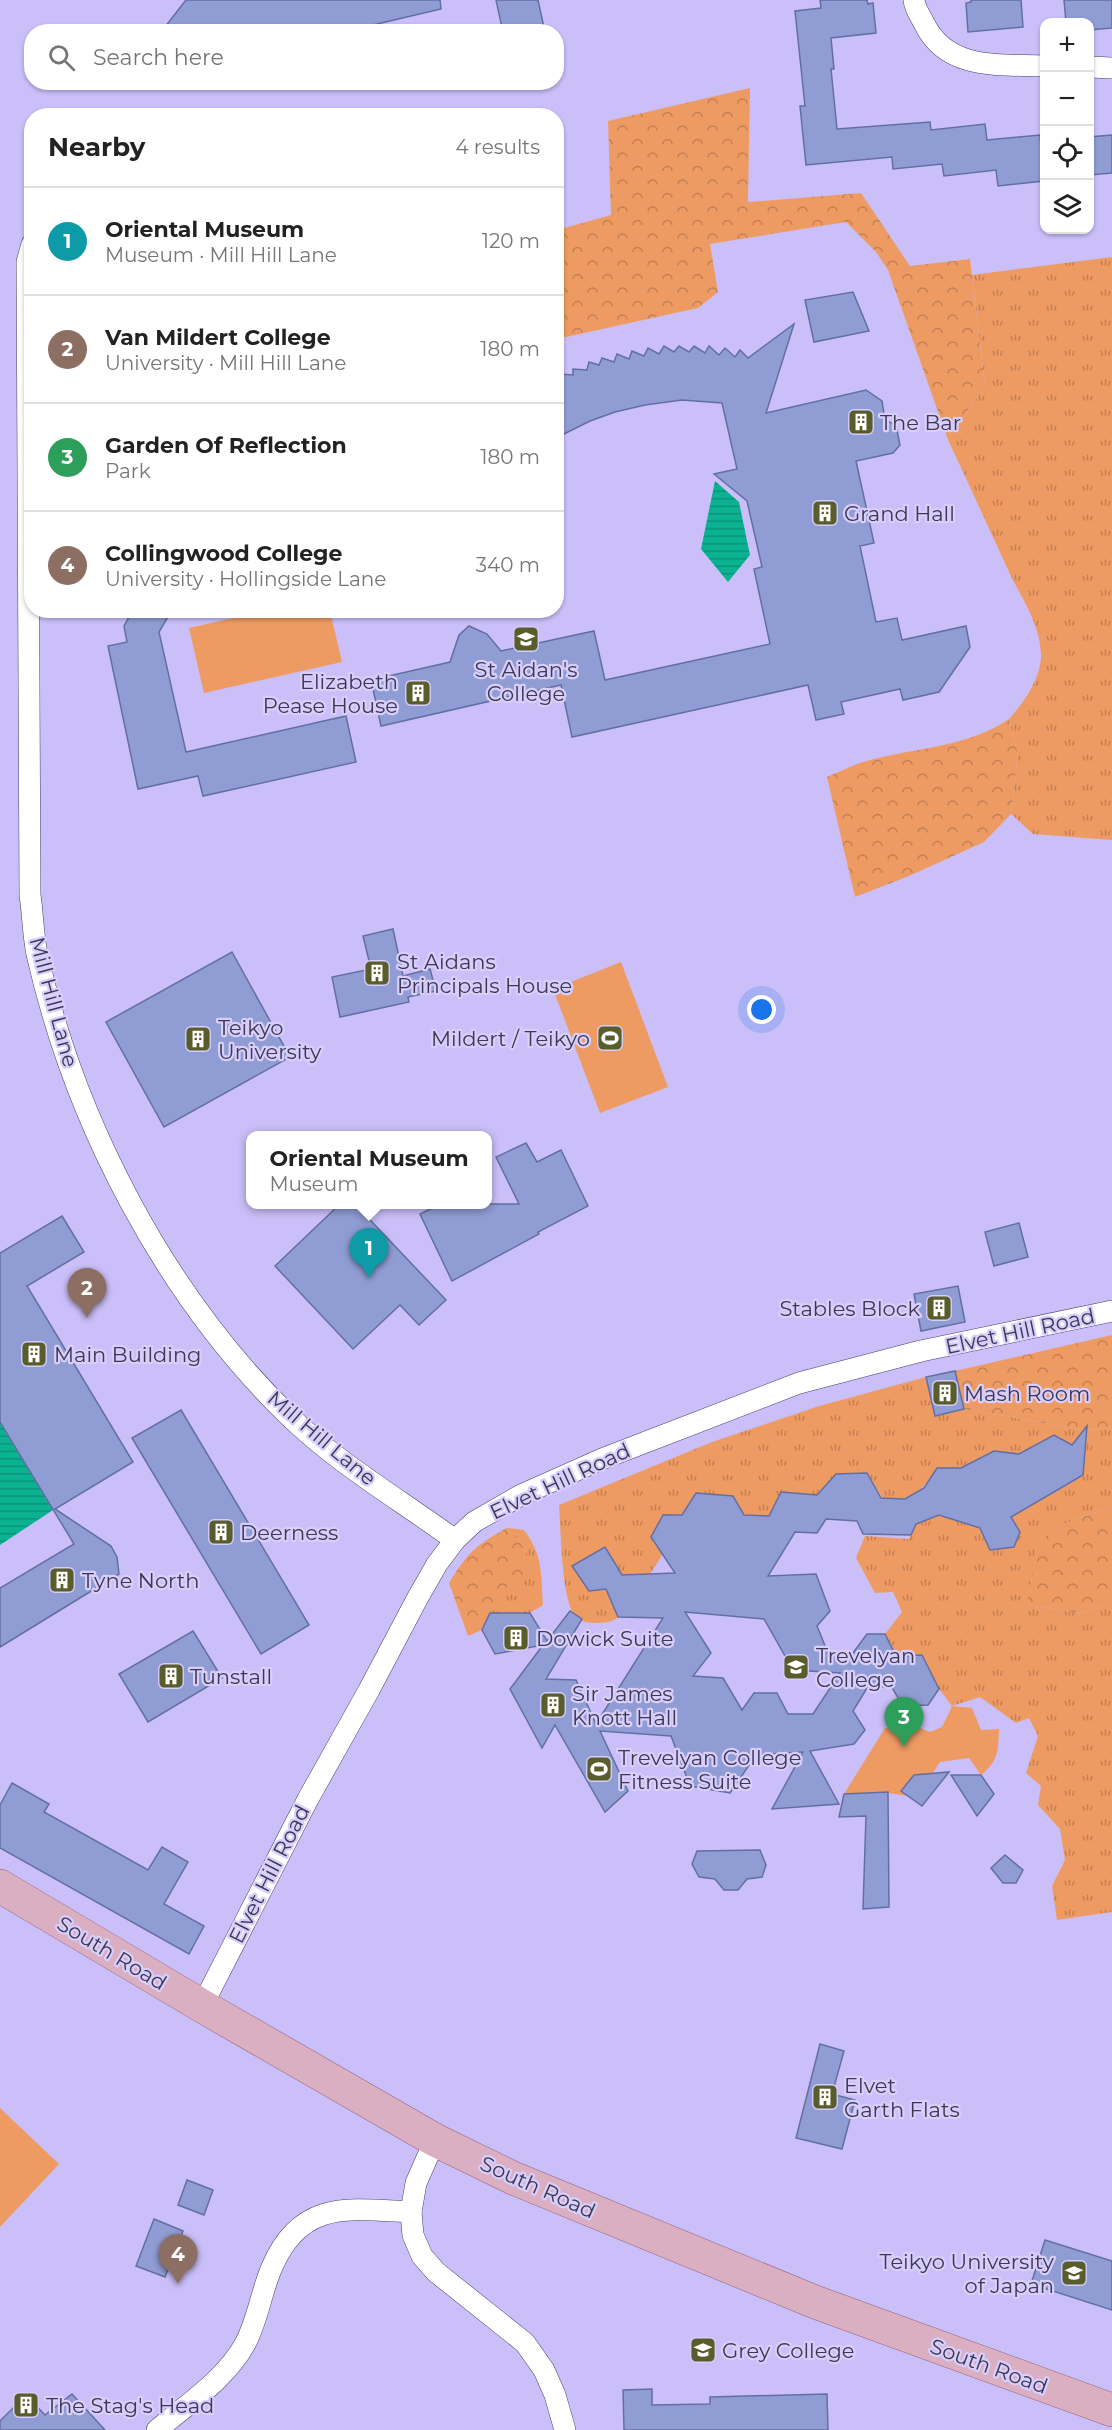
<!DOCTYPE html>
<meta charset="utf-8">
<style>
:root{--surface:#fff;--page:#f6f6f6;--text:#222;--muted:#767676;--line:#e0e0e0;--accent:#595d2b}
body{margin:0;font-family:Montserrat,sans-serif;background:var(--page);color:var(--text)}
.controls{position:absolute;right:18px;top:18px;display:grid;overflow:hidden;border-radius:12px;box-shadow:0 2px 4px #0004}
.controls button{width:54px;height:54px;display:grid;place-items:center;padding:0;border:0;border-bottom:2px solid var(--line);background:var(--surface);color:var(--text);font:30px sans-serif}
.you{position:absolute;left:762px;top:1010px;width:21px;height:21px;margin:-15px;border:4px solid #fff;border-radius:50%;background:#1a73e8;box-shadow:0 0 0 9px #1a73e833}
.badge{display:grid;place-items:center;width:39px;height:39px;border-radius:50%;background:var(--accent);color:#fff;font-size:20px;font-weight:700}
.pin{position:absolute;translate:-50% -50px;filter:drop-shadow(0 2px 3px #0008)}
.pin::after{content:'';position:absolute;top:32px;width:21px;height:18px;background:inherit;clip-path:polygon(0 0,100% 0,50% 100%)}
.popup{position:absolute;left:246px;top:1131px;width:246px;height:78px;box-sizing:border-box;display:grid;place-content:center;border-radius:12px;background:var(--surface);filter:drop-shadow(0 2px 4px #0005);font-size:20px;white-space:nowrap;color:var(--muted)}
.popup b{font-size:22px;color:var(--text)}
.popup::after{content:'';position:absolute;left:50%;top:100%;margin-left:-12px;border:12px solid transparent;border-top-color:var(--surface)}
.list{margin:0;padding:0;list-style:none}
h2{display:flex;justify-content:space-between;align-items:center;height:78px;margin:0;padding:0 24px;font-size:26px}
h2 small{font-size:20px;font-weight:400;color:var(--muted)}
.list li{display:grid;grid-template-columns:39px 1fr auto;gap:18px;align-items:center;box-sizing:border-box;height:108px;padding:0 24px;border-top:2px solid var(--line)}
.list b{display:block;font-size:22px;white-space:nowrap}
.list p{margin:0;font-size:20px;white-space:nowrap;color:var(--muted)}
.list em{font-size:20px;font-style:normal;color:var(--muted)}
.icon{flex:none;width:33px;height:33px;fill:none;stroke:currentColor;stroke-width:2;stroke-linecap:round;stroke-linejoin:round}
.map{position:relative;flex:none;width:1112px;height:2430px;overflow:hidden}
.search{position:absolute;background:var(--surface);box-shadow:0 2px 4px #0004;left:24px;top:24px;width:540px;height:66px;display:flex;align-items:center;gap:15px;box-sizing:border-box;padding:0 21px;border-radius:24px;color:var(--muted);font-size:22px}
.panel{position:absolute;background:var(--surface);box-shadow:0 2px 4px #0004;left:24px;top:108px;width:540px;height:510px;border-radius:24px}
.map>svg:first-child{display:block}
.grass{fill:url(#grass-tufts)}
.forest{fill:url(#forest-crowns)}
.garden{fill:#ee9b63}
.water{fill:url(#water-rules)}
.building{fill:#909dd4;stroke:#636fa2;stroke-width:1.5;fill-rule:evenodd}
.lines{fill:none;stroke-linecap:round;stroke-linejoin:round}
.street-casing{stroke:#493d6e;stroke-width:22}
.primary-casing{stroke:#93627e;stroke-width:34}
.street{stroke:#fff;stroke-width:21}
.primary{stroke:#daafc1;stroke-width:33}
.labels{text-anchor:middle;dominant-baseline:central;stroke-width:4.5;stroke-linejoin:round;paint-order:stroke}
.poi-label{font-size:21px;fill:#3d384f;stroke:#d7cefd;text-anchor:start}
.street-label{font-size:21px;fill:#3d384f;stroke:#d7cefd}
</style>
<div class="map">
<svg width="1112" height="2430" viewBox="0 0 1112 2430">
<defs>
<pattern id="grass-tufts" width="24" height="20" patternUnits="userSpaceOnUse" patternTransform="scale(1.5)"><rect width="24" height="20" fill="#ee9b63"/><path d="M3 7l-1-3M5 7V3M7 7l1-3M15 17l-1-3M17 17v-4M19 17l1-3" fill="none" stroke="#c27f54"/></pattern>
<pattern id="forest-crowns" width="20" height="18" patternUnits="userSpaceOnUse" patternTransform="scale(1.5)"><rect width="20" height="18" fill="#ee9b63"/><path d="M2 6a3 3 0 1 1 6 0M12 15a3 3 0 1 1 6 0" fill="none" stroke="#c27f54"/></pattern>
<pattern id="water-rules" width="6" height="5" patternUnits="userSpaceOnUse" patternTransform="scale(1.5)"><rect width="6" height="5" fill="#0bb292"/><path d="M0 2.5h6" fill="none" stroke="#0c927a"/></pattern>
</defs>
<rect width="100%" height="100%" fill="#cbbff9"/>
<g class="grass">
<path d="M1112 257V840L1033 834 1011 814 1018 755 1009 719C1024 702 1041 679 1041 655 1040 624 1023 601 1010 574 989 529 969 484 948 440L985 386 972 275Z"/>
<path d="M926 1377 935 1416 964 1409 1085 1430 1112 1428V1506L1059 1526 1027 1605 1080 1613 1112 1604V1912L1057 1920 1052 1886 1065 1860 1060 1829 1038 1805 1041 1786 1026 1773 1038 1736 1029 1718 1016 1723 980 1697 952 1706 939 1689 922 1655 896 1656 885 1634 902 1612 893 1592 875 1593 856 1558 865 1536 909 1539 916 1524 939 1515 964 1523 972 1512 990 1550 1014 1547 1020 1532 1011 1517 1083 1476 1085 1449 1075 1442 1072 1445 1054 1435 1019 1454 994 1451 961 1468H937C927 1483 917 1499 897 1499L889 1509 867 1473 836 1474 817 1495 781 1492 769 1516 744 1515 733 1496 696 1493 682 1514 663 1516V1554L650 1574 622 1575 605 1547 572 1566 589 1591 616 1588 612 1603 618 1617C612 1623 605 1622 596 1623 588 1623 580 1622 575 1616 561 1599 561 1529 559 1505L712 1442 819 1406Z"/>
<path d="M507 1528 524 1530C543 1555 541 1574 543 1605L530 1613H490L508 1584 521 1588 526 1549Z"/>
</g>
<g class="forest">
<path d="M750 88 748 202 861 193 910 266 970 259 985 386 948 440 888 270 876 252 846 222 710 244 718 292 698 308 557 339V230L611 215 608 121Z"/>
<path d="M1009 719 1018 755 1011 814 984 842 909 876 855 897 827 777C837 773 847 768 857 764 908 747 963 750 1009 719Z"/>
<path d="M1112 1335V1428L1085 1430 964 1409 955 1371Z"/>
<path d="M1112 1506V1604L1080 1613 1027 1605 1035 1554 1059 1526Z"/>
<path d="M507 1528 526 1549 522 1588 508 1585 482 1630 468 1636 449 1583C468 1552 476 1545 507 1528Z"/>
</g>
<g class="garden">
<path d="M265 611H330L342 662 204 693 189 628Z"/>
<path d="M621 962 668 1087 600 1113 553 989Z"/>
<path d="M952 1706 972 1708 981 1730 999 1729C998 1750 999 1761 981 1775L969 1758 940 1762 932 1774 914 1775 907 1783 908 1796 888 1793 844 1794 885 1728 918 1727 930 1732 942 1727Z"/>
<path d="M0 2108 59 2164 0 2227Z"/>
</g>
<g class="water">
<path d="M715 481 739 502 750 555 728 582 701 549Z"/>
<path d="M0 1422 53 1510 0 1545Z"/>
</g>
<g class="building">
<path d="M186 0H440L441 9 373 25 367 32H161Z"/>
<path d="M496 0H538L545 32H503Z"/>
<path d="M820 0H867L868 4 873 3 876 33 831 38 834 69H831L837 129 930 122 931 130 985 124 987 140 1040 135 1044 181 998 186 996 170 944 176 942 164 893 169 892 157 806 165 800 106H805L795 11 821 8Z"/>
<path d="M971 0H1021L1023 27 968 32 966 3 971 2Z"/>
<path d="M1064 0H1112V28L1089 30V22H1066Z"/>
<path d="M1112 135V173L1089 175V137Z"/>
<path d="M853 292 869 331 814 342 805 300Z"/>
<path d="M794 324 766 413 866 390 882 401 885 420 896 425 900 445 893 453 856 461 874 543 860 546 876 622 897 618 902 640 966 626 970 647 939 692 903 700 900 689 841 702 844 714 816 720 808 685 572 737 561 685 381 726 371 680 450 662 459 635 469 626 487 634 501 651 594 631 605 680 770 644 754 569 762 567 747 501 714 474 737 469 722 403 682 400 645 405 615 412 590 421 556 438V381H559L560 374 573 375V369L587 370 589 362 599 365 602 358 614 362 617 354 629 359 632 351 644 356 648 348 659 354 664 346 674 352 679 346 689 352 694 346 705 353 709 346 719 355 725 348 735 357 740 350 748 358Z"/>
<path d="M133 610H172L159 632 186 752 346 716 356 762 203 796 198 776 138 789 108 646 127 642 124 626Z"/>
<path d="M393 929 403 976 430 969 436 991 408 997 409 1002 340 1017 332 977 371 969 363 936Z"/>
<path d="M232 952 290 1057 164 1127 106 1022Z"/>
<path d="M526 1143 537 1162 561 1150 588 1206 538 1232 539 1234 452 1281 420 1214 440 1204H519L496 1157Z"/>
<path d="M340 1204H355L446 1300 419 1325 400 1305 353 1349 275 1266Z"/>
<path d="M62 1216 84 1252 27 1286 133 1462 55 1509 111 1546 117 1557 119 1574 0 1647V1588L74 1544 0 1422V1253Z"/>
<path d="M1019 1223 1028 1257 994 1266 985 1232Z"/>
<path d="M958 1286 965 1322 921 1331 914 1294Z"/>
<path d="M955 1371 964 1409 935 1416 926 1377Z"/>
<path d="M181 1410 309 1625 261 1654 132 1438Z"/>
<path d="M1087 1426 1083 1475 1011 1517 1020 1532 1014 1547 990 1550 980 1528 939 1515 916 1524 911 1535 863 1534 857 1521 826 1519 817 1533 795 1532 768 1576 816 1574 830 1611 817 1626 828 1653H853L867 1634H885L896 1656 922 1655 939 1689 928 1705 903 1706 891 1686 867 1688 853 1711 865 1730 854 1744 810 1751 839 1804 772 1809 803 1752 756 1755 730 1793 690 1786 671 1736 600 1731 628 1791 605 1812 555 1725 542 1748 510 1689 543 1645 495 1654 482 1630 490 1613H530L547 1641 570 1611 582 1619 546 1679 576 1680 596 1724 663 1618 618 1617 606 1589 589 1591 572 1566 605 1547 622 1575 675 1573 651 1537 663 1515H682L696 1493 733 1496 744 1515 769 1516 781 1492 817 1495 836 1474 867 1473 881 1498 905 1499 924 1488 937 1468H961L994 1451 1019 1454 1054 1435 1072 1445ZM685 1612 764 1619 793 1670 840 1673 813 1714H788L777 1693H754L742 1710 723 1678 693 1676 711 1653Z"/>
<path d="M193 1631 222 1678 148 1722 119 1674Z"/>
<path d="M949 1772 922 1806 901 1791 914 1775Z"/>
<path d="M951 1775H981L994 1794 977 1816Z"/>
<path d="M12 1783 49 1804 44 1812 148 1870 162 1847 188 1862 164 1904 204 1926 189 1954 0 1848V1805Z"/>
<path d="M888 1792 889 1907 863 1909 866 1816 839 1817 844 1794Z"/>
<path d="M760 1850 766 1865 762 1877 747 1879 738 1890H724L715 1879 699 1877 692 1864 697 1851Z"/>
<path d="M1005 1855 1023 1870 1016 1883H1003L991 1868Z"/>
<path d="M820 2044 844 2051 832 2094 855 2100 842 2149 796 2138Z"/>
<path d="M187 2180 213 2190 204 2215 178 2205Z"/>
<path d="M154 2219 183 2231 165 2277 136 2266Z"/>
<path d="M1045 2240 1112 2261V2310L1031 2284Z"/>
<path d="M652 2389V2405L710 2404V2397L827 2394 828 2430H624L623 2390Z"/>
<path d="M72 2394 105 2430H0V2421L26 2395 45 2415Z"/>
</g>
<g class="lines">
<defs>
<g id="street">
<path d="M914 0C915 9 921 17 925 25 948 71 1001 64 1044 66"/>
<path d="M1090 67 1112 68"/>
<path d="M32 244 27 262 30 895C33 915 33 935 37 954 75 1122 164 1294 288 1415 337 1463 399 1499 455 1540"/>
<path d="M202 2006 308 1799 369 1690 417 1599 437 1564 455 1540 474 1522 521 1495 602 1459 799 1383 921 1351 1112 1311"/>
<path d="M435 2140 416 2183 411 2212 413 2235 422 2256 436 2272 525 2343 544 2370 555 2395 565 2430"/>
<path d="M157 2430C187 2404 225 2380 245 2344 258 2320 261 2292 272 2267 301 2199 349 2209 411 2212"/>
</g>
<path id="primary" d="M0 1886 202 2006 435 2140 513 2178 815 2302 1112 2410"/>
</defs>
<use href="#street" class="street-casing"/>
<use href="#primary" class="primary-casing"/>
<use href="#street" class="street"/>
<use href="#primary" class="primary"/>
</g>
<defs>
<symbol id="building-square" viewBox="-11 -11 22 22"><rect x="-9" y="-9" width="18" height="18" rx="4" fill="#595d2b" stroke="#d7cefd"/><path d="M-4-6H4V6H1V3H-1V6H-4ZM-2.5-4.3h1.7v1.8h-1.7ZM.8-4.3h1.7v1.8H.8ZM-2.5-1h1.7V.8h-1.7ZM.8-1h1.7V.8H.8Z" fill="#fff"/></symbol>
<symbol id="university-square" viewBox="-11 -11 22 22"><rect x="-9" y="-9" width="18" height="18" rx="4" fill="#595d2b" stroke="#d7cefd"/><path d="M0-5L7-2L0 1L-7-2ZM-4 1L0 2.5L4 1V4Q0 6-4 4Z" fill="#fff"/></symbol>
<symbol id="stadium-square" viewBox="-11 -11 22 22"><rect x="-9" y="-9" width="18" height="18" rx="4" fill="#595d2b" stroke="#d7cefd"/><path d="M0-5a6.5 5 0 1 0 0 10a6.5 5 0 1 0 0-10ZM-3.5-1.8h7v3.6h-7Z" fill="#fff"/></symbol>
</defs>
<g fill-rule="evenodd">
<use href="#building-square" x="846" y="407" width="30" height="30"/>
<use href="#building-square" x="810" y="498" width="30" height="30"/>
<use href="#university-square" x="511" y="624" width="30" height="30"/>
<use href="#building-square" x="403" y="678" width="30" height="30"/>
<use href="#building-square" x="362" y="958" width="30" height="30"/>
<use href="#stadium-square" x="595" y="1023" width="30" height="30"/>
<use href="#building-square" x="183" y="1024" width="30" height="30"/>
<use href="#building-square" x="924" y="1293" width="30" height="30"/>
<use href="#building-square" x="19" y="1339" width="30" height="30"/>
<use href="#building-square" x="930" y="1378" width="30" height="30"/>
<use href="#building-square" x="206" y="1517" width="30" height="30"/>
<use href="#building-square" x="47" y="1565" width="30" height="30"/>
<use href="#building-square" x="501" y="1623" width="30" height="30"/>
<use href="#university-square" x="781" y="1652" width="30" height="30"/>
<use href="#building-square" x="156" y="1661" width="30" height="30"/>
<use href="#building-square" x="538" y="1690" width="30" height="30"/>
<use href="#stadium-square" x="584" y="1754" width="30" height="30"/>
<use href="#building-square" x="810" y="2082" width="30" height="30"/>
<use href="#university-square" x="1059" y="2258" width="30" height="30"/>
<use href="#university-square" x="688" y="2335" width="30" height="30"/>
<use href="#building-square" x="11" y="2390" width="30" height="30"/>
</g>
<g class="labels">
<g class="poi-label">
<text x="880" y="422">The Bar</text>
<text x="844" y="513">Grand Hall</text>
<text x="526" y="669" text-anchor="middle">St Aidan's<tspan x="526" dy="24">College</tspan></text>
<text x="398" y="681" text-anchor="end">Elizabeth<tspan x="398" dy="24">Pease House</tspan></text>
<text x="397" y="961">St Aidans<tspan x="397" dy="24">Principals House</tspan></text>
<text x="218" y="1027">Teikyo<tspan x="218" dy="24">University</tspan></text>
<text x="590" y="1038" text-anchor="end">Mildert / Teikyo</text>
<text x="920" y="1308" text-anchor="end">Stables Block</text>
<text x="54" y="1354">Main Building</text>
<text x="964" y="1393">Mash Room</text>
<text x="240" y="1532">Deerness</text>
<text x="82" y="1580">Tyne North</text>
<text x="536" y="1638">Dowick Suite</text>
<text x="816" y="1655">Trevelyan<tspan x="816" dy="24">College</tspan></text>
<text x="190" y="1676">Tunstall</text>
<text x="572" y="1693">Sir James<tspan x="572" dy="24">Knott Hall</tspan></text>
<text x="618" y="1757">Trevelyan College<tspan x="618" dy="24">Fitness Suite</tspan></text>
<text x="844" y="2085">Elvet<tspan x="844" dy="24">Garth Flats</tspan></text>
<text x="1054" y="2261" text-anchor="end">Teikyo University<tspan x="1054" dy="24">of Japan</tspan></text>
<text x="722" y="2350">Grey College</text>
<text x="46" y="2405">The Stag's Head</text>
</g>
<g class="street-label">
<text transform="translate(54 1002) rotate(75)">Mill Hill Lane</text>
<text transform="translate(1020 1331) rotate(-12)">Elvet Hill Road</text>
<text transform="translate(322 1438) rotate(40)">Mill Hill Lane</text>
<text transform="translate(560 1481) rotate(-25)">Elvet Hill Road</text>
<text transform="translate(269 1874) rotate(-63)">Elvet Hill Road</text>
<text transform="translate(112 1953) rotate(31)">South Road</text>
<text transform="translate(538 2187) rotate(24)">South Road</text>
<text transform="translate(989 2366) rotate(20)">South Road</text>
</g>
</g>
</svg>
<div class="controls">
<button>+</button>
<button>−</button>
<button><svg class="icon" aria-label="locate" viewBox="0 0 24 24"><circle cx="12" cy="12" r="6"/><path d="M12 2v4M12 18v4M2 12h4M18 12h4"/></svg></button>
<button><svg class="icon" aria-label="layers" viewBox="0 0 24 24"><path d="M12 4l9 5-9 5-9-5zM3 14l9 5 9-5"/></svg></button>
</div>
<div class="you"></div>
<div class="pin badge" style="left:369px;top:1278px;background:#0f9aa8">1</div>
<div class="popup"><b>Oriental Museum</b>Museum</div>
<div class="pin badge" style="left:87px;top:1318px;background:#8d6e63">2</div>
<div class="pin badge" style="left:904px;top:1747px;background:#2e9e5b">3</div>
<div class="pin badge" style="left:178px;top:2284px;background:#8d6e63">4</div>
<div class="search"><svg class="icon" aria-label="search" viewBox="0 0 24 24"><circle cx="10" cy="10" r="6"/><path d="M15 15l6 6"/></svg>Search here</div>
<section class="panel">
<h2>Nearby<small>4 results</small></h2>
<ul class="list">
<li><span class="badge" style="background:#0f9aa8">1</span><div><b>Oriental Museum</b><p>Museum · Mill Hill Lane</p></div><em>120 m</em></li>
<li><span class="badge" style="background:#8d6e63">2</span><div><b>Van Mildert College</b><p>University · Mill Hill Lane</p></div><em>180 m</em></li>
<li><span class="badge" style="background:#2e9e5b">3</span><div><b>Garden Of Reflection</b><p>Park</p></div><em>180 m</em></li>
<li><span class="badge" style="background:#8d6e63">4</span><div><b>Collingwood College</b><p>University · Hollingside Lane</p></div><em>340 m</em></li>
</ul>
</section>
</div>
